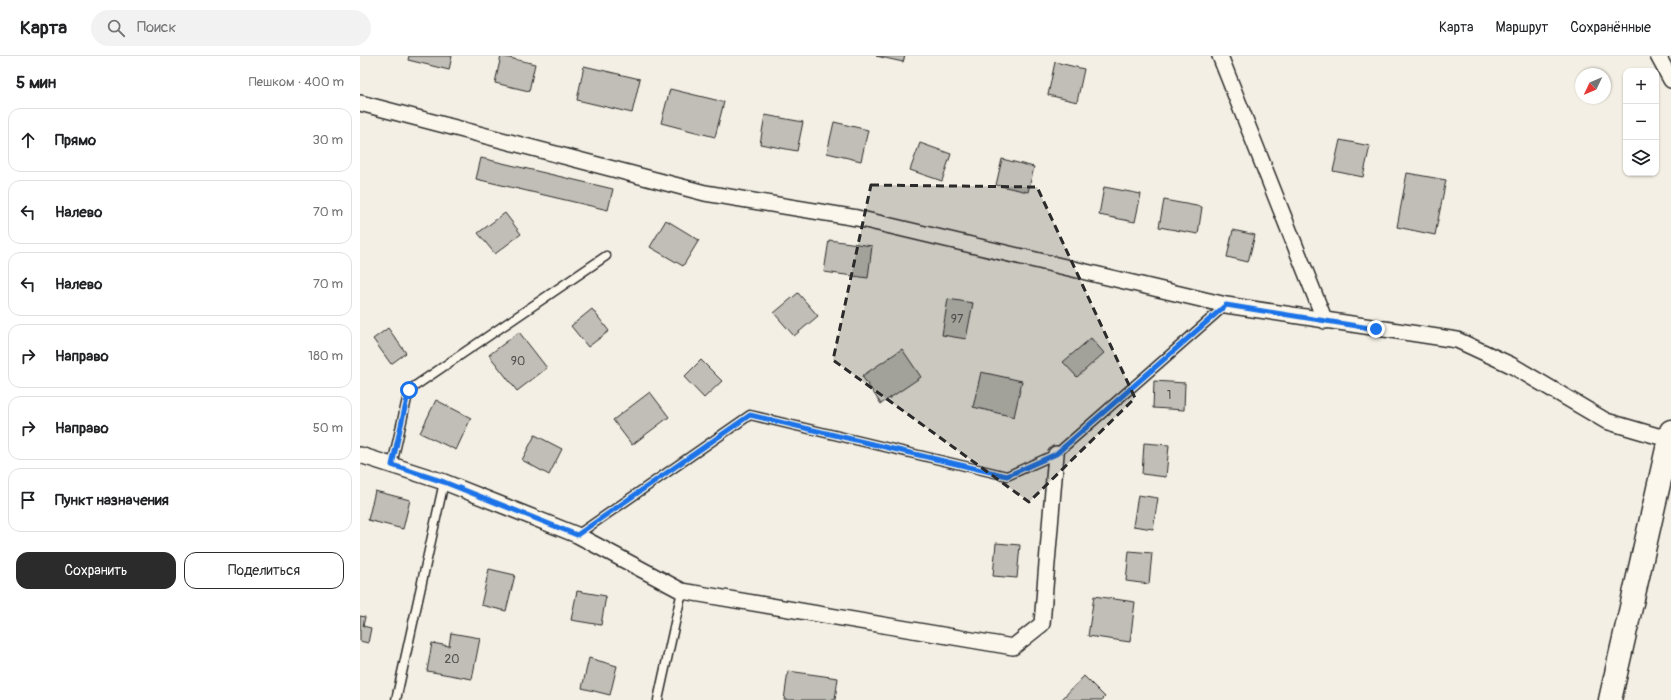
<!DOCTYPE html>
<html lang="ru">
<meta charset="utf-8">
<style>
:root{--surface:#fff;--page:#f2f2f2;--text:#202124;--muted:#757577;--line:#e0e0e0;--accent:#2b2b2b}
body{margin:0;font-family:Pangolin,sans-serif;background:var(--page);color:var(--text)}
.controls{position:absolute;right:12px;top:12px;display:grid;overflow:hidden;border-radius:8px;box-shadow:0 1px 3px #0004}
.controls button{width:36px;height:36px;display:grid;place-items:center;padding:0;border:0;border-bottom:1px solid var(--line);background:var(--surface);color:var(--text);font:20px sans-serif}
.compass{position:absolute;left:1215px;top:12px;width:36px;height:36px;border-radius:50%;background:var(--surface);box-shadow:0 1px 3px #0004;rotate:226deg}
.stop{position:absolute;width:12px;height:12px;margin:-9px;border:3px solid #1a73e8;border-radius:50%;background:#fff}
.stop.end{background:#1a73e8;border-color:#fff;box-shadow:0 1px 4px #0008}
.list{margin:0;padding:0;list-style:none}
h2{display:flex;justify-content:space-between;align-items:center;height:52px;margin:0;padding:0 16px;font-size:17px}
h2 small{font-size:13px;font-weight:400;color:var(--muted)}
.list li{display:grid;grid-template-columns:26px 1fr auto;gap:12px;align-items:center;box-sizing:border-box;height:64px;margin:0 8px 8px;padding:0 8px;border:1px solid var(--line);border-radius:12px}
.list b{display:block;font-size:15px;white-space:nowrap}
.list em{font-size:13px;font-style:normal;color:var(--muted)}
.actions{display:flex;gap:8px;padding:12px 16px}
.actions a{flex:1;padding:9px 0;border:1px solid var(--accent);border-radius:12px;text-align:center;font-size:14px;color:var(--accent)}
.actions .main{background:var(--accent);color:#fff}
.icon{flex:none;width:22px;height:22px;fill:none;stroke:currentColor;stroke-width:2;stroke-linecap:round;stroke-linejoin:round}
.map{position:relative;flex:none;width:1311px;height:644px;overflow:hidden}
header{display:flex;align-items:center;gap:24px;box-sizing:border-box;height:56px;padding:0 20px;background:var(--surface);border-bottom:1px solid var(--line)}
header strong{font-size:19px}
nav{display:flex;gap:22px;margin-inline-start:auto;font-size:14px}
.search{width:280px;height:36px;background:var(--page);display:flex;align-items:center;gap:10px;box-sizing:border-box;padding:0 14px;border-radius:22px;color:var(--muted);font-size:15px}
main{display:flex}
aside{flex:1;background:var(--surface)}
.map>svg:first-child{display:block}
.building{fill:#c0beb6;stroke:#2b2b2b}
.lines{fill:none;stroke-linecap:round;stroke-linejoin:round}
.lane-casing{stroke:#2b2b2b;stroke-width:11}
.street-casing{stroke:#2b2b2b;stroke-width:18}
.secondary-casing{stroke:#2b2b2b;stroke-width:25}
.lane{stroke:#fbf7ec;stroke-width:8}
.street{stroke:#fbf7ec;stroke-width:15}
.secondary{stroke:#fbf7ec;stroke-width:22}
.route{stroke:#1a73e8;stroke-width:5}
.marked{fill:#2b2b2b;fill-opacity:0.2;stroke:#2b2b2b;stroke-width:3;stroke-dasharray:8 5;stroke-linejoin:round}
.labels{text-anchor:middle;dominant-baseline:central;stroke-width:3;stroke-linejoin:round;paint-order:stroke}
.number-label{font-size:12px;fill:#50504e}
</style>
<header>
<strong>Карта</strong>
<div class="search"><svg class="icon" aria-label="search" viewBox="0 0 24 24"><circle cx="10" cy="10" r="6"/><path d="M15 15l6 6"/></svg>Поиск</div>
<nav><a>Карта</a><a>Маршрут</a><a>Сохранённые</a></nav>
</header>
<main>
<aside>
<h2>5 мин<small>Пешком · 400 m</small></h2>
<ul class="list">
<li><svg class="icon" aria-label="ahead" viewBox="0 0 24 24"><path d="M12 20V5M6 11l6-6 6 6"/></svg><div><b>Прямо</b></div><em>30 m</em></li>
<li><svg class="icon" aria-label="left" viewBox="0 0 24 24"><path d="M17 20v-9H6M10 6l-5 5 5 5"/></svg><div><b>Налево</b></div><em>70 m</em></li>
<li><svg class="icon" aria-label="left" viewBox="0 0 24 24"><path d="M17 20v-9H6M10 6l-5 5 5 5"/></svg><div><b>Налево</b></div><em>70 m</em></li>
<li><svg class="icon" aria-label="right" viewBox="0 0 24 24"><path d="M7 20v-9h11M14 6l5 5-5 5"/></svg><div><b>Направо</b></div><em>180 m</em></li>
<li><svg class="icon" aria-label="right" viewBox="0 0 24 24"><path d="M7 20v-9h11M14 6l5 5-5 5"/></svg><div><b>Направо</b></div><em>50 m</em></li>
<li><svg class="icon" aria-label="arrive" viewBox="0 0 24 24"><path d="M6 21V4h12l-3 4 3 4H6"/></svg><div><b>Пункт назначения</b></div></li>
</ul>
<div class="actions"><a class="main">Сохранить</a><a>Поделиться</a></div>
</aside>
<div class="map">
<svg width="1311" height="644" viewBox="0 0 1311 644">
<rect width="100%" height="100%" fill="#f3efe4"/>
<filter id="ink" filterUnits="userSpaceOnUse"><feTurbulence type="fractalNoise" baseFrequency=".025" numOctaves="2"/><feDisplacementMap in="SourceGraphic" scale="8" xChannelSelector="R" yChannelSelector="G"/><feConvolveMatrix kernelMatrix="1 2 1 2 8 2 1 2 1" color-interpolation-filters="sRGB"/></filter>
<g filter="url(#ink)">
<g class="building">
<path d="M49 0H92L89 14 48 4Z"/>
<path d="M141 0 175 8 169 35 135 27Z"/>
<path d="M516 0H545L543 6Z"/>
<path d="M695 6 724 13 717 46 688 39Z"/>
<path d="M224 10 280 23 272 57 217 44Z"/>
<path d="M310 33 364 46 355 81 301 67Z"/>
<path d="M405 59 443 66 437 95 400 88Z"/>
<path d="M474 66 508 74 501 105 467 97Z"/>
<path d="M980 84 1010 90 1003 121 973 115Z"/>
<path d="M560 87 591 98 582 125 550 114Z"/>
<path d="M121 102 253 133 248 154 116 123Z"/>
<path d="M642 103 674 111 668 136 636 129Z"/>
<path d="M1047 117 1086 124 1075 179 1037 171Z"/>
<path d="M744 131 781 138 775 166 739 159Z"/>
<path d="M804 144 842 151 838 178 799 171Z"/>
<path d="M145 157 161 178 135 198 118 177Z"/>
<path d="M306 164 339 184 323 210 290 191Z"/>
<path d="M873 174 895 179 888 206 867 201Z"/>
<path d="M469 184 512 190 508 222 464 216Z"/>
<path d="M438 237 458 260 434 280 414 257Z"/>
<path d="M588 243 613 247 606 283 582 279Z"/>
<path d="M232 253 249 275 228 291 211 270Z"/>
<path d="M28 272 46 297 31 308 13 283Z"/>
<path d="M159 276 187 312 157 335 129 299Z"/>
<path d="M731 282 744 297 717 321 703 306Z"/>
<path d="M542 293 561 321 521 348 502 320Z"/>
<path d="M341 304 362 325 344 342 324 321Z"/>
<path d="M621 316 662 325 654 361 613 351Z"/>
<path d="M794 325 825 327 824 354 793 352Z"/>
<path d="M290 336 309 361 272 389 253 364Z"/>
<path d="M76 344 111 362 96 394 60 377Z"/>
<path d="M175 379 202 393 189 419 162 404Z"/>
<path d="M784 387 809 389 806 421 782 418Z"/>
<path d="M15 435 50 444 43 473 8 464Z"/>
<path d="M778 439 798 442 793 473 773 470Z"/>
<path d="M636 487 660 489 657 522 633 520Z"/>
<path d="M769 495 792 497 789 528 766 525Z"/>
<path d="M129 513 155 519 146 555 121 549Z"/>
<path d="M217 535 246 540 241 569 211 564Z"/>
<path d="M734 540 775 546 770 586 728 580Z"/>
<path d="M0 560 5 561 3 570 11 572 8 587 0 585Z"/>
<path d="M91 577 120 582 112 623 67 615 72 587 89 590Z"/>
<path d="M229 602 257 610 250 639 222 632Z"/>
<path d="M428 615 478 622 475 644H424Z"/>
<path d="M724 620 745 641 742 644H701Z"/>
</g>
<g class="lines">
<defs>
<g id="lane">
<path d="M32 409 49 334 246 200"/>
<path d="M217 479 390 359 647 420 696 398 866 249"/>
<path d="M36 644 84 426"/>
<path d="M298 644 322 535"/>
</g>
<g id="street">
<path d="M860 0 965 265"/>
<path d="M1298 0 1311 24"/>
<path d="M0 47 345 137 497 162 866 249 1097 284 1151 309 1246 365 1311 384"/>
<path d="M0 399 84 426 217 479 322 535 653 591 682 568 696 398"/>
</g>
<path id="secondary" d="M1250 644 1311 375"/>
</defs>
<use href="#lane" class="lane-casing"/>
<use href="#street" class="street-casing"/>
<use href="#secondary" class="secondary-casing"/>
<use href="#lane" class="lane"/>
<use href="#street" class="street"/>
<use href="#secondary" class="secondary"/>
</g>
</g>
<g class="lines" filter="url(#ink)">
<path class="route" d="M49 334 32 409 84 426 217 479 390 359 647 420 696 398 866 249 1016 273"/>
</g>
<path class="marked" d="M511 129 677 131 775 342 669 446 473 304Z"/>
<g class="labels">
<g class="number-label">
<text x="597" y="263">97</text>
<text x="158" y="305">90</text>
<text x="809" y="339">1</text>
<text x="92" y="603">20</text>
</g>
</g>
</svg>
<div class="controls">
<button>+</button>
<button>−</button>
<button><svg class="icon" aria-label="layers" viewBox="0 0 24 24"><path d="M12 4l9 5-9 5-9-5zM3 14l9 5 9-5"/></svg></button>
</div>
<svg class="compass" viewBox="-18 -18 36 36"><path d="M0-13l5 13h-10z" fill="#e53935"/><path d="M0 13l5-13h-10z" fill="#757577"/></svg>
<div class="stop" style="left:49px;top:334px"></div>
<div class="stop end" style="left:1016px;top:273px"></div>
</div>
</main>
